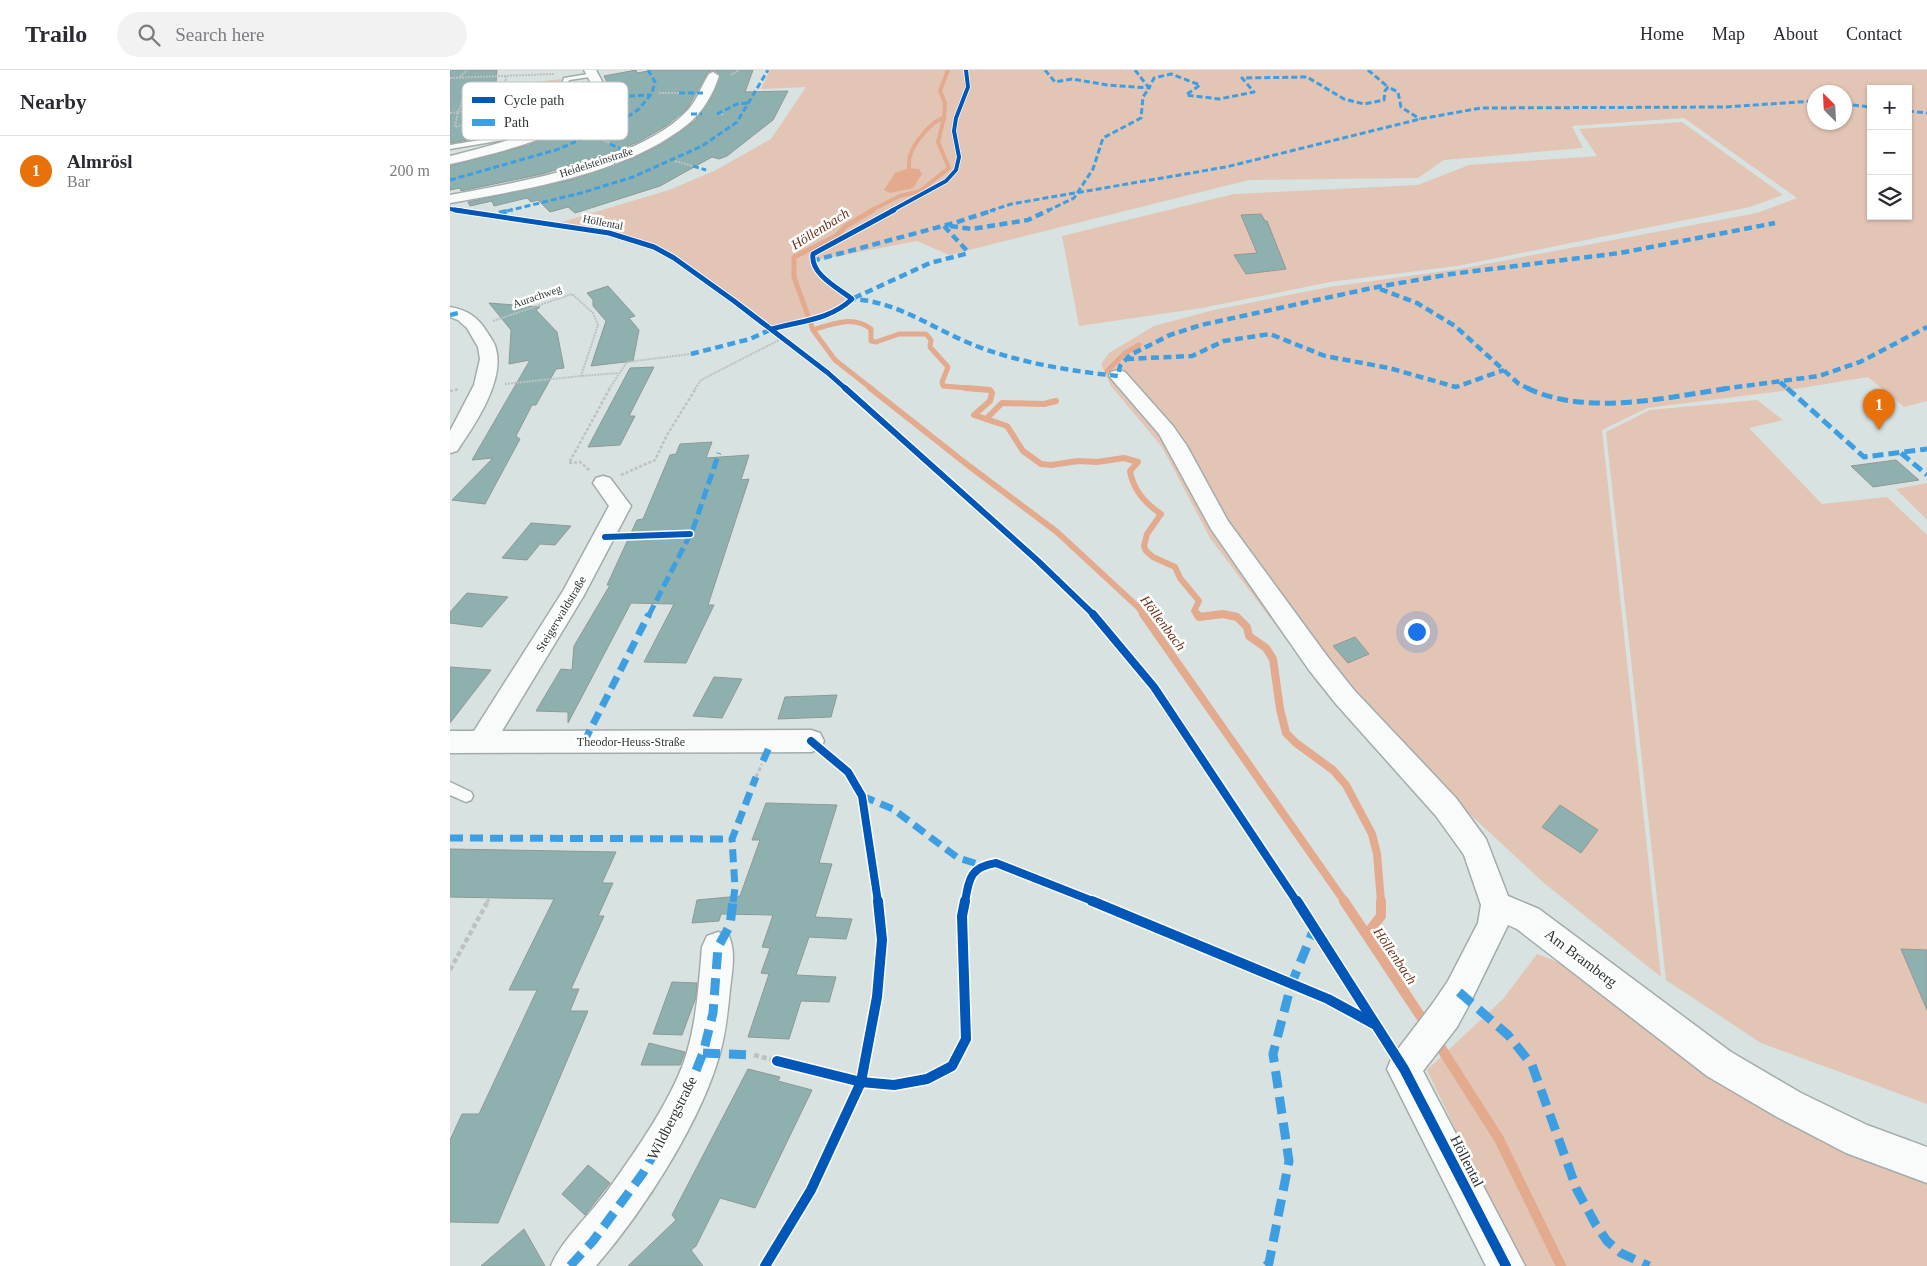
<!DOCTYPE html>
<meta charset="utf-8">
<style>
:root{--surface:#fff;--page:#f2f2f3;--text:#2b2b33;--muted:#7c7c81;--line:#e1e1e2;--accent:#0f766e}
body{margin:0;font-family:"Times New Roman",serif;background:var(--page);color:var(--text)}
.controls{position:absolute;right:15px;top:15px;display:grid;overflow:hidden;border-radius:0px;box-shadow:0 1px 4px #0004}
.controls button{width:45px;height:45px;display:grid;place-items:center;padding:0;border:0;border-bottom:1px solid var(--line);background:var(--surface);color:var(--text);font:25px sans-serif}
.compass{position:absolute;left:1357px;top:15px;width:45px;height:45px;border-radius:50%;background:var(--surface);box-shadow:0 1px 4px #0004;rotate:336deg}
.you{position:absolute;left:966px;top:561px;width:18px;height:18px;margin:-12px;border:4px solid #fff;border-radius:50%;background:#1a73e8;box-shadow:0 0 0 8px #1a73e833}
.badge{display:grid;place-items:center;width:32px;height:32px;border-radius:50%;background:var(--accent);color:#fff;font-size:16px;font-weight:700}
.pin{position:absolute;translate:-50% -41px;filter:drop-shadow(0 1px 2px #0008)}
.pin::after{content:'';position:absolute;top:26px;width:18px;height:15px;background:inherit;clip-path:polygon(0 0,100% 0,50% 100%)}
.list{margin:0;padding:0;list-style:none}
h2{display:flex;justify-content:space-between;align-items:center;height:65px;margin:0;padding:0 20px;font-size:21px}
h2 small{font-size:16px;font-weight:400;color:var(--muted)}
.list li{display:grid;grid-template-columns:32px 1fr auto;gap:15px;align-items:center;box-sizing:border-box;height:70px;padding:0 20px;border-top:1px solid var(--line)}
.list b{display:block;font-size:19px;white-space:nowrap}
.list p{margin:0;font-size:16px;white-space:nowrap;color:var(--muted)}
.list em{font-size:16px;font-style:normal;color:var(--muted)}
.icon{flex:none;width:28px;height:28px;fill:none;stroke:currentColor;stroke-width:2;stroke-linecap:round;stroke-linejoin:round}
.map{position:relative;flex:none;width:1477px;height:1196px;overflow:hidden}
header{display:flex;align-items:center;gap:30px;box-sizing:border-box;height:70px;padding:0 25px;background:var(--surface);border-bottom:1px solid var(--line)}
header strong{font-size:24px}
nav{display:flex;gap:28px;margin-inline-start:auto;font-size:18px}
.search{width:350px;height:45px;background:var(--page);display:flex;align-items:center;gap:12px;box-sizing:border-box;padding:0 18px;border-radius:28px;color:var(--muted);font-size:19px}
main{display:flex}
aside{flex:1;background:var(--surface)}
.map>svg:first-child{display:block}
.green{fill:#e3c5b5;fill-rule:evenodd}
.water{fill:#e4aa8e}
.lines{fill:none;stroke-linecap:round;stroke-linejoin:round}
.stream-far4{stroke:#e4aa8e;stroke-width:4}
.stream-far3{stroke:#e4aa8e;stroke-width:5}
.stream-far2{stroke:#e4aa8e;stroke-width:6}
.stream-far1{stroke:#e4aa8e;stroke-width:8}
.stream{stroke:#e4aa8e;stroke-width:10}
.building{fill:#8eb1b0;stroke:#909897}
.service-casing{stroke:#a3acab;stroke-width:3}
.minor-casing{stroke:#a3acab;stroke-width:3}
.path-far3{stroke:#bec1c1;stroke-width:2;stroke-dasharray:2 1;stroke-linecap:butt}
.path-far2{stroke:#bec1c1;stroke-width:2.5;stroke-dasharray:3 2;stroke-linecap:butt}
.path-far1{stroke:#bec1c1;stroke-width:3;stroke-dasharray:4 2.5;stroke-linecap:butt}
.path{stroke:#bec1c1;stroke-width:4.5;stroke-dasharray:5 3;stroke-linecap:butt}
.service{fill:#f9fbfa;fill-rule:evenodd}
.minor{fill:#f9fbfa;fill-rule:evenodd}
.quiet-far4{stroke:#3d9ee2;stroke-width:3;stroke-dasharray:6 3;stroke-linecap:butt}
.quiet-far3{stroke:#3d9ee2;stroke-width:4.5;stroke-dasharray:8 4.5;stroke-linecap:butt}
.quiet-far2{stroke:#3d9ee2;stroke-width:5;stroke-dasharray:11 5;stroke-linecap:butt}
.quiet-far1{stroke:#3d9ee2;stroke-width:7;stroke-dasharray:13 7;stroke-linecap:butt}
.quiet{stroke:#3d9ee2;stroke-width:9;stroke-dasharray:17 9;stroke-linecap:butt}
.cycleway-far4-casing{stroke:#fff;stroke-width:5.5}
.cycleway-far3-casing{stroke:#fff;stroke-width:7}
.cycleway-far2-casing{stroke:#fff;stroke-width:9}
.cycleway-far1-casing{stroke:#fff;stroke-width:11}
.cycleway-casing{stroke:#fff;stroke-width:13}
.cycleway-far4{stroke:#0057b8;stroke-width:4}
.cycleway-far3{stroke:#0057b8;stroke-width:5}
.cycleway-far2{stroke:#0057b8;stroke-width:6}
.cycleway-far1{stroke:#0057b8;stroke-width:8}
.cycleway{stroke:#0057b8;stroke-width:10}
.labels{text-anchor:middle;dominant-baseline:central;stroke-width:5;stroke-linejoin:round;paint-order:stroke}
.far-street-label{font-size:11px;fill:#2f3736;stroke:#fff}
.street-label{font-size:12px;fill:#2f3736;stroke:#fff}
.water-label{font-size:14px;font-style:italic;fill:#6a3117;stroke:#fff}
.near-street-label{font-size:15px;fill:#2f3736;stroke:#fff}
.key{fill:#fff;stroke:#c1c3c3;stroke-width:1}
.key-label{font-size:14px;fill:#2f3736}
</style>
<header>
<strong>Trailo</strong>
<div class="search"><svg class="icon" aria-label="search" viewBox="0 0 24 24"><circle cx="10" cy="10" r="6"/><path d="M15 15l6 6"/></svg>Search here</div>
<nav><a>Home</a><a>Map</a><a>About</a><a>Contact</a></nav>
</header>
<main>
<aside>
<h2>Nearby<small></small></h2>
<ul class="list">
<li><span class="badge" style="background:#e8710a">1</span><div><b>Almrösl</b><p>Bar</p></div><em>200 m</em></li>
</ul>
</aside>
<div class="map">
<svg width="1477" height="1196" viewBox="0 0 1477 1196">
<rect width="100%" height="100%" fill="#d7e2e1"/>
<g class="green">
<path d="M320 0H1477V331L1454 337 1418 307 1339 320 1197 338 1152 360 1211 907 1094 813 848 585 760 468 712 377 661 316 651 294 659 283 704 256 764 240 879 217 1009 199 1307 143 1347 128 1234 48 1122 56 1133 78 994 90 968 108 799 110 499 185 467 171 362 191 364 200 402 229 388 241 321 259 224 188 204 177 160 162 102 155 219 120 264 101 321 69 356 17 311 19ZM1421 19H1458V146H1421ZM1364 22H1394V52H1364Z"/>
<path d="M111 9 108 22 103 25 72 31 71 39 61 46 45 49V29L56 27 58 15Z"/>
<path d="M1232 52 1333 125 1300 137 1007 196 880 212 752 238 629 256 612 166 784 124 968 115 1019 95 1147 86 1129 59Z"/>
<path d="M1307 330 1333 350 1299 358 1372 434 1437 427 1477 465V1034L1311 973 1216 910 1156 362 1200 340Z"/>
<path d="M1477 413V450L1446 419Z"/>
<path d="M1087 884 1121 897 1477 1111V1196H1071L977 1000 1053 929Z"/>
</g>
<path class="water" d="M459 98 469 99 472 104 463 118 440 123 434 120 445 103Z"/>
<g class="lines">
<g class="stream-far4">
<path d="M459 98C459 94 459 89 460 86 463 74 482 50 494 48"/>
<path d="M420 141 450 126 470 121 499 98 488 72 494 48 495 33 490 21 498 0"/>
</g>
<g class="stream-far3">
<path d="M363 260C382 254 403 245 421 259V271L426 272 449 264H476L481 270 480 277 498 297 492 312 493 316 530 319"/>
<path d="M657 301 675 283 689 275"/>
<path d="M422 319 385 290 363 260 344 207V187L386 166 396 156 423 140"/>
</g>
<g class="stream-far2">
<path d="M420 318 519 396 607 462 688 537 694 545"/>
<path d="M516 318 540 320 542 323 540 331 524 345 557 356 573 381 591 394 601 395 628 391 647 392 674 388 688 392 680 401C683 419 696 434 711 444L697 464 694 476 696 481 703 487 725 497 730 508 749 531 744 541 748 545"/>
<path d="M536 349 552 333 594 334 606 331"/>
<path d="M763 545H782"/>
</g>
<g class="stream-far1">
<path d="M693 544 895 832"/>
<path d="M747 544 749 547 773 544 787 547 797 557 799 566 816 578 823 589 830 639 836 663 846 673 883 700 896 715 922 764 927 784 931 832"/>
</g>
<g class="stream">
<path d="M894 831 977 956"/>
<path d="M917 864 931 846V831"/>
<path d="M986 970 1049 1069 1111 1196"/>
</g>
</g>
<g class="building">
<path d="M0 0H47L42 66 0 73Z"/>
<path d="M186 0 187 3 204 0H303L295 22 338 21 323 50 277 86 269 89 262 87 210 116 125 143 118 137 100 142 88 130 81 132 77 128 44 136 42 131 20 136 18 132 125 109 186 87 214 73 245 51 262 27 270 4 264 0 258 2 237 39 216 56 190 71 159 84 92 104 11 121 10 118 0 120V96L79 75 120 58 136 47 156 29 159 16 154 6Z"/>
<path d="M811 144 815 151H817L836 199 796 204 784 185 807 183 791 145Z"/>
<path d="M158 216 185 246 179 248 189 260 183 291 141 296 156 251 143 236V230L137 223Z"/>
<path d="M39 233 90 237 86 240 107 262 114 298 106 299 86 335H82L66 366 70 369 35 434 2 430 43 388 22 390 80 290 59 294 61 260Z"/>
<path d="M204 297 179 346H185L170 375 138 377 180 298Z"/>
<path d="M262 372 256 388 299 385 291 410 299 409 258 535H264L236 593 194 592 224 534 181 533 118 653V642L86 641 111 599 122 600 124 576 160 515H157L187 450 193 449 220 385 226 384 230 374Z"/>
<path d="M1446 390 1469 410 1423 417 1401 396Z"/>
<path d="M81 453 121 456 105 475 90 474 77 490 52 488Z"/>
<path d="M17 523 58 527 32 557 0 553V542Z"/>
<path d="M905 567 919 584 898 593 883 576Z"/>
<path d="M0 597 41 600 0 653Z"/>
<path d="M264 607 292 609 272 648 243 646Z"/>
<path d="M387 625 381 647 328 649 335 627Z"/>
<path d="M316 733 387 735 369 793 382 794 365 847 402 849 396 869 359 867 346 905 386 907 379 932 351 931 339 969 298 967 319 904 311 903 320 878 312 877 323 845 271 844 269 851 242 853 247 830 290 826 310 770H302Z"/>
<path d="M1110 735 1148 760 1131 783 1092 757Z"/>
<path d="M0 779 166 782 152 813H163L148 846H154L121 919H129L120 941H138L48 1153 0 1152V1070L12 1044H29L87 920H59L104 829 0 827Z"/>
<path d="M1451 879 1477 880V940Z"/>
<path d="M222 912 247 913 246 927 232 965 203 964Z"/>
<path d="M199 973 235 982 230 995H191Z"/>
<path d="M298 999 330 1007 328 1011 362 1020 305 1138 270 1128 246 1176 241 1180 253 1196H178L226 1150 222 1145Z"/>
<path d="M138 1095 160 1113 135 1145 112 1124Z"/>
<path d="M74 1159 95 1196H31Z"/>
</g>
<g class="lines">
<defs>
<g id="service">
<path d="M144 3 146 6 119 10 113 27C81 38 71 40 53 70L0 79V75L49 67C63 39 80 34 108 25L114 8Z"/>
<path d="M0 712 21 722 23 726 21 730 16 732 0 725Z"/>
</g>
<g id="minor">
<path d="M134 0H146L155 17C153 22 151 30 147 35 122 66 39 85 0 94V86C33 78 115 57 137 31 140 27 141 21 143 17Z"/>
<path d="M263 2 269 6C263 24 253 42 238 54 176 104 77 119 0 133V125C67 113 191 91 238 40 248 29 251 16 259 4Z"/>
<path d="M0 237C17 240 28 247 37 262 40 267 45 273 46 279 55 311 24 356 7 381L0 383V361L24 315 30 289 28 277 17 258 8 250 0 247Z"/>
<path d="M668 300 675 302 723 356 737 376 778 451 877 586 904 620 1006 728 1036 769 1058 826 1089 839 1281 982 1351 1023 1417 1055 1477 1077V1113L1396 1083 1327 1047 1257 1006 1067 859 1058 855 1020 933 1007 957 973 1001 1075 1196H1036L937 999 942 987 983 933 998 911 1028 853 1031 835 1014 785 986 746 886 634 859 600 761 459 709 364 659 306 661 302Z"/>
<path d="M153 406 160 408 181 436 133 527 52 661 361 660 370 663 374 671 370 679 361 682 0 683V661H24L113 521 159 436 143 413 146 408Z"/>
<path d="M268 862 279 866C286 883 282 901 280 919 278 940 276 962 270 983 251 1052 193 1142 146 1196H101C111 1170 143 1142 160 1117 186 1081 225 1025 237 982 247 948 249 912 252 877L257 866Z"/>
</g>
</defs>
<use href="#service" class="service-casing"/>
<use href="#minor" class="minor-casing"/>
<g class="path-far3">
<path d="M281 5 289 0"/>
<path d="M10 7 17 0"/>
<path d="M0 8 104 4"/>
<path d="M209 23H229"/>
<path d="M54 26 56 6"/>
<path d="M163 27 179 26"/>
<path d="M15 41 8 42 19 15"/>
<path d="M0 43 8 42 5 57 13 55"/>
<path d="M271 44 273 45"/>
<path d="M149 68 160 73"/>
<path d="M225 91 243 96"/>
<path d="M43 251 122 224 143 243 148 255 131 306 168 303"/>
<path d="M55 314 131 306"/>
<path d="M159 319 177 292 241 284"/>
<path d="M245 319 251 310 333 268"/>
</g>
<g class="path-far2">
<path d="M0 321 9 319"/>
<path d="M139 400 130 392 119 393 160 318"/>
<path d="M171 405 205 390 217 365 246 318"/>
</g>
<g class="path-far1">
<path d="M306 707 312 694"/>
<path d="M37 832 39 829"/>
</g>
<g class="path">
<path d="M0 900 38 831"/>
<path d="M304 985 327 991"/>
</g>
<use href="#service" class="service"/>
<use href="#minor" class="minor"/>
<g class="quiet-far4">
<path d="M595 0 605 12 622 9 657 15 699 18 704 8 721 4 750 15 736 25 769 29 804 22 792 8 857 7 894 29 914 34 934 30 935 21 938 17 948 22 951 37 970 49"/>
<path d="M918 0 938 17"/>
<path d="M229 23H256"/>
<path d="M179 26 201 25"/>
<path d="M145 28 159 27"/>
<path d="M1394 34 1421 37"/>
<path d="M1458 41 1477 43"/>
<path d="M241 44H252"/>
<path d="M267 44 287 34 299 33"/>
<path d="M86 66 91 69"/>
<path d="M160 74 179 83"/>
<path d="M161 89 166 93"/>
<path d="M243 96 256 100"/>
<path d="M0 110 109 79 171 51 189 39 202 23 205 12 198 0"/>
<path d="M57 141 131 123 183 107 252 76 287 52 318 0"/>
<path d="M540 141 561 134 776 97 970 49 1031 38 1275 37 1364 31"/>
<path d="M597 141 624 128 643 99 653 68 691 48 693 27 699 18 685 0"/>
</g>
<g class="quiet-far3">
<path d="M49 143 62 140"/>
<path d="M494 156 519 183"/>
<path d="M500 156 522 159 578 150 599 140"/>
<path d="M362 191 504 153 544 140"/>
<path d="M930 219 967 233 1005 256 1069 314 1080 319"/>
<path d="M399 226 402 229C446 231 480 257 519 273 564 292 620 301 668 306L670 296 680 285 720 265 751 255 922 218 1001 204 1170 183 1325 153"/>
<path d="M404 228 480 193 519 183"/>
<path d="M0 245 8 243"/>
<path d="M241 284 300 269 324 258"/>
<path d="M676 289 742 286 774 271 820 264 875 286 939 298 1006 317 1054 300"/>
<path d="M1330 312 1338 319"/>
<path d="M1272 319 1369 306 1410 292 1477 257"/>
</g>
<g class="quiet-far2">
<path d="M1077 318C1138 347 1217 327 1281 318"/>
<path d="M1337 318 1414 387 1477 379"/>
<path d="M1451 383 1477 405"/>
<path d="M199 545 243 459 269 383"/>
</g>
<g class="quiet-far1">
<path d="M134 672 199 544"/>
<path d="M313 691 321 673"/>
<path d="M412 726 443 739 508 788 531 795"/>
<path d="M0 768 282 769"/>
<path d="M283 832 285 818 282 769 306 707"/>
</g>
<g class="quiet">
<path d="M1009 922 1058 965 1082 995 1127 1120 1146 1155 1157 1171 1171 1183 1199 1196"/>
<path d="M253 983 304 985"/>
<path d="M120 1196 143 1171 193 1103 234 1031 253 983 263 943 268 877 280 855 283 831"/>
<path d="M816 1196 819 1193 839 1091 823 984 841 915 864 859"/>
</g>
<defs>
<g id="cycleway-far4">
<path d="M0 139 13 141"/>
<path d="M441 141 496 111 506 100 509 87 504 61 506 48 518 17 516 0"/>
</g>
<g id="cycleway-far3">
<path d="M5 140 159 163 204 177 224 188 284 231 378 303 396 319"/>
<path d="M322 259C350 251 380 250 402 229 388 218 360 204 363 184L444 140"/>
</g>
<g id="cycleway-far2">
<path d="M395 318 588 491 644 545"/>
<path d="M155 467 240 464"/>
</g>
<g id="cycleway-far1">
<path d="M643 544 704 617 847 832"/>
<path d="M361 671 398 702 412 726 428 832"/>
<path d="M515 832C519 809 520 797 546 793L645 832"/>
</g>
<g id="cycleway">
<path d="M642 831 878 929 924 954"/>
<path d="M847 831 954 999 1056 1196"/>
<path d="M327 991 411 1012 444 1015 477 1009 502 996 516 969 512 846 515 831"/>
<path d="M315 1196 361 1120 411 1012 427 927 432 870 428 831"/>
</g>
</defs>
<use href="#cycleway-far4" class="cycleway-far4-casing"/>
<use href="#cycleway-far3" class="cycleway-far3-casing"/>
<use href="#cycleway-far2" class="cycleway-far2-casing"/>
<use href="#cycleway-far1" class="cycleway-far1-casing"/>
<use href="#cycleway" class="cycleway-casing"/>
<use href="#cycleway-far4" class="cycleway-far4"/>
<use href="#cycleway-far3" class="cycleway-far3"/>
<use href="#cycleway-far2" class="cycleway-far2"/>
<use href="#cycleway-far1" class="cycleway-far1"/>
<use href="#cycleway" class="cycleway"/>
</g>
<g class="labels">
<g class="far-street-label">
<text transform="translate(146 92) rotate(-18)">Heidelsteinstraße</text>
<text transform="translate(153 152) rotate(11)">Höllental</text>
<text transform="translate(87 226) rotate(-19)">Aurachweg</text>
</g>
<g class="street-label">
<text transform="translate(111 544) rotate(-59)">Steigerwaldstraße</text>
<text x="181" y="672">Theodor-Heuss-Straße</text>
</g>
<g class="water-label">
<text transform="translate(370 159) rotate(-32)">Höllenbach</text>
<text transform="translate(713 553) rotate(53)">Höllenbach</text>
<text transform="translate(945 886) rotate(56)">Höllenbach</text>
</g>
<g class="near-street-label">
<text transform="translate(1131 888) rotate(37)">Am Bramberg</text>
<text transform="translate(222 1048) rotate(-63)">Wildbergstraße</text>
<text transform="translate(1017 1091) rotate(63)">Höllental</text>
</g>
</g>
<rect x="12" y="12" width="166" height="58" rx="8" class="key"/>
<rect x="22" y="27" width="23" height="6" fill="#0057b8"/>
<rect x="22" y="49" width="23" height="7" fill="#3d9ee2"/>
<g class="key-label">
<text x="54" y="35">Cycle path</text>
<text x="54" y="57">Path</text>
</g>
</svg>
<div class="controls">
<button>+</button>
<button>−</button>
<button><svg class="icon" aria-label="layers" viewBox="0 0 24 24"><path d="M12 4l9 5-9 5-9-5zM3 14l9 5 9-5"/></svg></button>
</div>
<svg class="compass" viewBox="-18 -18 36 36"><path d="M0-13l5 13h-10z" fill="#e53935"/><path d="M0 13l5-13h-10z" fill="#7c7c81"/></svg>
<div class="you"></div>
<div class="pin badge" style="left:1429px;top:360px;background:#e8710a">1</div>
</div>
</main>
